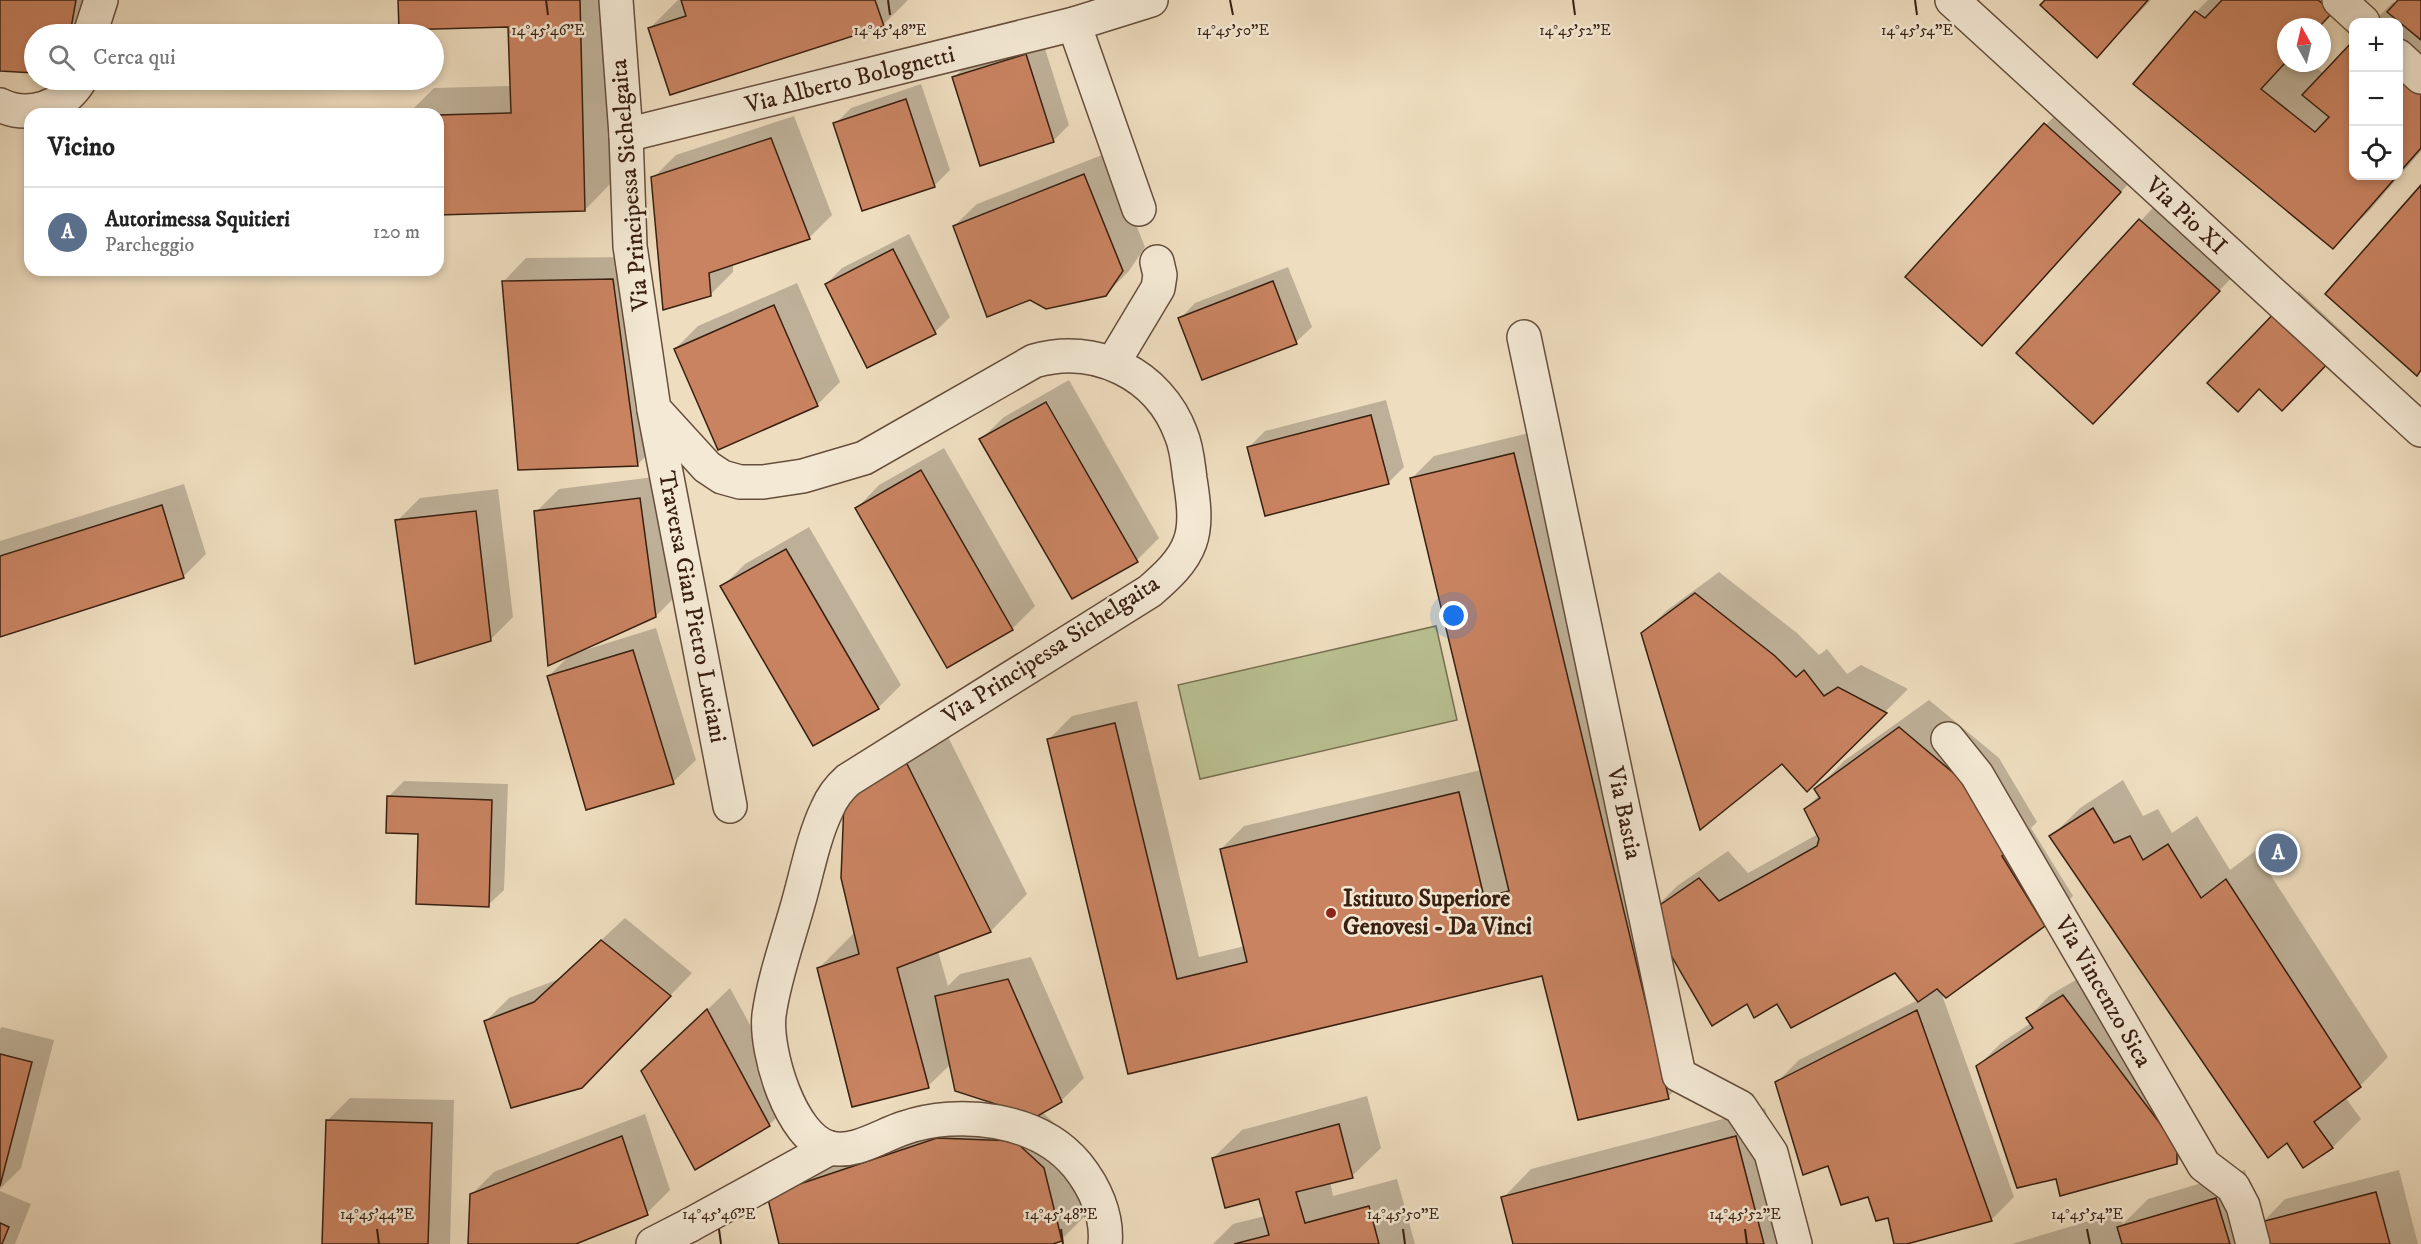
<!DOCTYPE html>
<html lang="it">
<meta charset="utf-8">
<style>
:root{--surface:#fff;--page:#f2f2f2;--text:#222;--muted:#767676;--line:#e0e0e0;--accent:#1a73e8}
body{margin:0;font-family:"IM FELL DW Pica",serif;background:var(--page);color:var(--text)}
.controls{position:absolute;right:18px;top:18px;display:grid;overflow:hidden;border-radius:12px;box-shadow:0 3px 9px #0003}
.controls button{width:54px;height:54px;display:grid;place-items:center;padding:0;border:0;border-bottom:2px solid var(--line);background:var(--surface);color:var(--text);font:30px sans-serif}
.compass{position:absolute;left:2277px;top:18px;width:54px;height:54px;border-radius:50%;background:var(--surface);box-shadow:0 3px 9px #0003;rotate:352deg}
.you{position:absolute;left:1454px;top:616px;width:21px;height:21px;margin:-15px;border:4px solid #fff;border-radius:50%;background:#1a73e8;box-shadow:0 0 0 9px #1a73e833}
.badge{display:grid;place-items:center;width:39px;height:39px;border-radius:50%;background:var(--accent);color:#fff;font-size:20px;font-weight:700}
.pin{position:absolute;translate:-50% -50%;border:3px solid #fff;box-shadow:0 2px 6px #0006}
.list{margin:0;padding:0;list-style:none}
h2{display:flex;justify-content:space-between;align-items:center;height:78px;margin:0;padding:0 24px;font-size:26px}
h2 small{font-size:20px;font-weight:400;color:var(--muted)}
.list li{display:grid;grid-template-columns:39px 1fr auto;gap:18px;align-items:center;box-sizing:border-box;height:90px;padding:0 24px;border-top:2px solid var(--line)}
.list b{display:block;font-size:22px;white-space:nowrap}
.list p{margin:0;font-size:20px;white-space:nowrap;color:var(--muted)}
.list em{font-size:20px;font-style:normal;color:var(--muted)}
.icon{flex:none;width:33px;height:33px;fill:none;stroke:currentColor;stroke-width:2;stroke-linecap:round;stroke-linejoin:round}
.map{position:relative;flex:none;width:2421px;height:1244px;overflow:hidden}
.search{position:absolute;background:var(--surface);box-shadow:0 3px 9px #0003;left:24px;top:24px;width:420px;height:66px;display:flex;align-items:center;gap:15px;box-sizing:border-box;padding:0 21px;border-radius:33px;color:var(--muted);font-size:22px}
.panel{position:absolute;background:var(--surface);box-shadow:0 3px 9px #0003;left:24px;top:108px;width:420px;height:168px;border-radius:18px}
.map>svg:first-child{display:block}
.green{fill:#b9c091;stroke:#787050;stroke-width:1.5}
.shadow{fill:#0003}
.building{fill:#c98361;stroke:#381f10;stroke-width:1.5}
.lines{fill:none;stroke-linecap:round;stroke-linejoin:round}
.pedestrian-casing{stroke:#664e3c;stroke-width:36}
.minor-casing{stroke:#664e3c;stroke-width:36}
.tertiary-casing{stroke:#664e3c;stroke-width:36}
.pedestrian{stroke:#f4e9d5;stroke-width:33}
.minor{stroke:#f4e9d5;stroke-width:33}
.tertiary{stroke:#f4e9d5;stroke-width:33}
.ticks{fill:none;stroke:#381f10;stroke-width:2}
.poi-dot{fill:#8f2418;stroke:#f4e9d5;stroke-width:2}
.labels{text-anchor:middle;dominant-baseline:central;stroke-width:5;stroke-linejoin:round;paint-order:stroke}
.street-label{font-size:24px;fill:#381f10;stroke:#f4e9d5}
.poi-label{font-size:24px;font-weight:bold;fill:#381f10;stroke:#f4e9d5;text-anchor:start}
.ticks-label{font-size:15px;text-anchor:middle;fill:#381f10;stroke:#f4e9d5;stroke-width:5;stroke-linejoin:round;paint-order:stroke}
</style>
<div class="map">
<svg width="2421" height="1244" viewBox="0 0 2421 1244">
<rect width="100%" height="100%" fill="#eeddbf"/>
<filter id="stains"><feTurbulence type="fractalNoise" baseFrequency=".00333" numOctaves="4"/><feColorMatrix values="0 0 0 0 .2 0 0 0 0 .09 0 0 0 0 .02 0 0 0 .5 -.17"/></filter>
<radialGradient id="worn" r=".72"><stop offset=".6" stop-color="#630" stop-opacity="0"/><stop offset="1" stop-color="#630" stop-opacity=".3"/></radialGradient>
<path class="green" d="M1436 626 1457 720 1200 779 1178 685Z"/>
<g class="shadow">
<path d="M0 0H94L88 34H34V72L0 69Z"/>
<path d="M400 0H609L613 181 585 210 438 213V114H408L434 88 511 86 510 26Z"/>
<path d="M678 0H908L883 25 650 28Z"/>
<path d="M2047 0H2151L2097 56Z"/>
<path d="M2208 0H2344L2319 27H2286V63H2311L2324 74 2354 176H2398V22H2373L2393 2 2396 4 2400 0H2421V151L2370 210 2333 247 2196 12Z"/>
<path d="M1042 39 1069 125 1053 141 954 78 969 62Z"/>
<path d="M921 84 950 170 934 186 835 124 851 108Z"/>
<path d="M2068 101 2142 169 1982 344 1907 277Z"/>
<path d="M794 116 832 215 809 238 733 264V272L710 295 653 178 676 155Z"/>
<path d="M1107 153 1145 247 1129 271 1106 294 954 226 977 204Z"/>
<path d="M2163 197 2242 267 2115 399 2018 353Z"/>
<path d="M909 234 950 317 935 332 826 284 842 268Z"/>
<path d="M635 257 660 442 637 465 504 281 526 258Z"/>
<path d="M1288 267 1312 327 1296 342 1180 319 1195 303Z"/>
<path d="M797 283 840 382 817 405 719 448 675 349 698 326Z"/>
<path d="M2299 291 2350 339 2298 394 2283 306Z"/>
<path d="M1069 380 1159 538 1137 560 981 439 1004 417Z"/>
<path d="M1386 400 1404 467 1388 483 1249 447 1265 431Z"/>
<path d="M1537 431 1652 911 1677 886 1728 851 1748 873 1818 834 1805 809 1819 795 1816 790 1844 761 1929 700 1999 758 2037 822 2031 828 2073 896 2044 925 1941 992 2014 1197 1991 1220 1895 1244 1889 1216 1869 1195 1829 1164 1777 1082 1799 1060 1918 1000 1895 971 1778 1002H1748L1657 929 1691 1074 1668 1097 1544 974 1129 1072 1049 739 1072 716 1137 701 1199 957 1245 946 1221 849 1244 826 1481 770 1411 479 1434 456Z"/>
<path d="M944 448 1035 606 1012 629 857 508 879 485Z"/>
<path d="M662 476 679 593 656 616 584 648 585 650 656 628 696 760 673 782 548 677 571 654 536 512 559 489Z"/>
<path d="M184 484 206 554 183 577 0 635V541Z"/>
<path d="M498 489 513 617 490 640 397 521 420 498Z"/>
<path d="M809 527 901 685 878 708 722 587 745 564Z"/>
<path d="M1719 572 1797 633 1819 655 1827 649 1847 674 1861 665 1908 689 1807 790 1782 762 1643 634 1666 611Z"/>
<path d="M943 727 1027 894 991 931 938 951 948 986 960 974 1031 957 1084 1078 1061 1101 1042 1112 1072 1139 1090 1211 1061 1240 1047 1244H781L798 1167 1022 1112 951 1064 928 1086 818 969 855 932 846 803Z"/>
<path d="M2123 780 2143 816 2158 809 2172 833 2197 816 2230 870 2255 851 2388 1057 2360 1086 2345 1097 2361 1119 2333 1147 2303 1166 2287 1141 2051 837 2080 808Z"/>
<path d="M404 781 508 784 504 890 488 905 389 796Z"/>
<path d="M625 918 692 973 605 1063 486 1021 509 998 559 979Z"/>
<path d="M2086 974 2199 1123 2200 1139 2177 1162 1978 1066 2001 1043 2031 1023 2028 1018 2050 995Z"/>
<path d="M730 988 792 1102 769 1125 666 1049Z"/>
<path d="M2 1027 54 1040 21 1168 0 1189V1029Z"/>
<path d="M1367 1096 1381 1148 1352 1176 1330 1182 1333 1196 1397 1179 1415 1244H1213L1233 1224 1265 1216 1260 1197 1213 1158 1242 1130Z"/>
<path d="M350 1098 454 1100 450 1244H324L327 1121Z"/>
<path d="M1765 1108 1800 1244H1515L1503 1198 1531 1169Z"/>
<path d="M645 1114 670 1190 647 1213 572 1244H469L471 1195 494 1172Z"/>
<path d="M2245 1170 2261 1224 2285 1199 2399 1170 2418 1244H2012L2119 1212 2123 1224 2148 1199Z"/>
<path d="M0 1191 31 1204 15 1244H0Z"/>
</g>
<g class="building">
<path d="M0 0H76L70 34H34V73L0 71Z"/>
<path d="M398 0H580L585 211 438 215V115L511 113 508 27 399 30Z"/>
<path d="M681 0H875L884 26 670 95 648 28 686 16Z"/>
<path d="M2045 0H2148L2097 58 2040 5Z"/>
<path d="M2222 0H2318L2333 12 2319 27H2286V62L2261 89 2315 132 2329 117 2302 95 2354 40V176H2397L2333 249 2133 84 2195 11 2205 18Z"/>
<path d="M2398 0H2421V40L2387 12Z"/>
<path d="M1026 54 1054 142 980 166 952 77Z"/>
<path d="M2398 76 2421 95V148L2398 174Z"/>
<path d="M906 99 935 187 862 211 833 123Z"/>
<path d="M2044 123 2121 192 1982 346 1905 277Z"/>
<path d="M771 138 810 239 709 273 711 296 663 310 651 177Z"/>
<path d="M1084 174 1123 271 1106 296 1046 309 1030 300 987 317 953 226Z"/>
<path d="M2421 185V370L2417 376 2325 294Z"/>
<path d="M2139 219 2220 291 2093 424 2016 353Z"/>
<path d="M893 249 936 334 867 368 825 284Z"/>
<path d="M613 279 638 466 518 470 502 281Z"/>
<path d="M1273 281 1297 344 1202 380 1178 318Z"/>
<path d="M774 305 818 406 718 450 674 349Z"/>
<path d="M2282 305 2335 356 2282 411 2259 389 2238 412 2207 383Z"/>
<path d="M1046 402 1138 562 1072 599 979 439Z"/>
<path d="M1371 415 1389 484 1265 516 1247 447Z"/>
<path d="M1514 453 1669 1099 1578 1120 1542 976 1128 1074 1047 739 1115 723 1177 979 1247 962 1220 849 1459 792 1484 897 1509 891 1410 478Z"/>
<path d="M921 470 1013 630 947 668 855 508Z"/>
<path d="M640 498 656 617 548 666 534 511Z"/>
<path d="M162 505 184 578 0 637V556Z"/>
<path d="M476 511 491 641 415 664 395 520Z"/>
<path d="M786 549 879 709 813 746 720 586Z"/>
<path d="M1695 593 1775 656 1796 677 1804 670 1824 696 1838 687 1887 713 1807 792 1782 764 1700 830 1641 633Z"/>
<path d="M633 650 674 784 586 810 547 676Z"/>
<path d="M1899 727 1970 787 2009 852 2002 856 2045 926 1946 998 1937 989 1918 1002 1895 973 1791 1028 1777 1004 1754 1018 1747 1004 1712 1026 1647 914 1699 878 1719 901 1817 846 1819 839 1804 809 1820 798 1814 789Z"/>
<path d="M906 762 991 932 897 968 929 1088 852 1107 817 968 859 954 841 878 844 802Z"/>
<path d="M387 796 492 800 489 907 416 904 418 834 386 833Z"/>
<path d="M2093 808 2114 843 2130 836 2143 860 2168 844 2201 898 2226 879 2361 1087 2314 1122 2333 1148 2303 1168 2287 1143 2268 1158 2049 836Z"/>
<path d="M601 940 671 996 582 1088 511 1108 484 1021 534 1002Z"/>
<path d="M1008 979 1062 1102 1036 1117 955 1091 935 996Z"/>
<path d="M2063 995 2177 1146V1164L2060 1196 2056 1179 2017 1188 1976 1066 2033 1028 2026 1018Z"/>
<path d="M707 1009 770 1126 695 1170 641 1071Z"/>
<path d="M1917 1010 1992 1221 1907 1244H1894L1888 1218 1876 1221 1868 1197 1841 1205 1828 1166 1803 1175 1775 1082Z"/>
<path d="M0 1054 32 1062 0 1186Z"/>
<path d="M326 1120 432 1123 428 1244H322Z"/>
<path d="M1339 1124 1353 1178 1296 1192 1305 1223 1369 1206 1379 1244H1234L1269 1235 1259 1199 1225 1208 1212 1158Z"/>
<path d="M622 1136 648 1215 576 1244H468L470 1194Z"/>
<path d="M1736 1136 1764 1244H1513L1501 1197Z"/>
<path d="M937 1138 1015 1141 1044 1168 1062 1241 1053 1244H779L767 1195Z"/>
<path d="M2376 1192 2390 1244H2266L2261 1222Z"/>
<path d="M2216 1198 2230 1244H2122L2117 1227Z"/>
<path d="M0 1223 9 1227 2 1244H0Z"/>
</g>
<g class="lines">
<defs>
<g id="pedestrian">
<path d="M1074 24 1139 209"/>
<path d="M1113 363 1158 288 1160 275 1157 262"/>
<path d="M653 1244 690 1225"/>
</g>
<g id="minor">
<path d="M616 0 626 135 630 246 654 409 707 467 722 477 740 482H763L803 476 864 458 1034 361C1095 343 1159 374 1181 434 1187 448 1188 464 1190 479 1193 498 1197 523 1190 542 1183 562 1166 577 1150 591L848 780C839 788 832 797 827 809 813 838 807 873 798 904 788 940 774 978 769 1015 765 1050 790 1138 830 1148 855 1154 882 1135 904 1128 959 1109 1038 1118 1077 1165 1094 1186 1108 1215 1105 1244"/>
<path d="M2339 0 2363 22"/>
<path d="M90 34 101 0"/>
<path d="M2398 56 2421 77"/>
<path d="M0 105C28 119 64 107 80 80"/>
<path d="M626 135 1074 24 1151 0"/>
<path d="M1524 337 1679 1075 1740 1107 1771 1153 1795 1244"/>
<path d="M654 410 730 806"/>
<path d="M1948 739 1977 775 2204 1165 2233 1187 2243 1206 2253 1244"/>
<path d="M690 1225 830 1148"/>
</g>
<path id="tertiary" d="M1952 0 2421 430"/>
</defs>
<use href="#pedestrian" class="pedestrian-casing"/>
<use href="#minor" class="minor-casing"/>
<use href="#tertiary" class="tertiary-casing"/>
<use href="#pedestrian" class="pedestrian"/>
<use href="#minor" class="minor"/>
<use href="#tertiary" class="tertiary"/>
</g>
<path class="ticks" d="M546 0 548 15M888 0 890 15M1230 0 1233 15M1573 0 1575 15M1915 0 1917 15M377 1229 379 1244M719 1229 721 1244M1061 1229 1063 1244M1403 1229 1405 1244M1745 1229 1747 1244M2087 1229 2090 1244"/>
<circle class="poi-dot" cx="1331" cy="913" r="6"/>
<g class="labels">
<g class="street-label">
<text transform="translate(850 80) rotate(-14)">Via Alberto Bolognetti</text>
<text transform="translate(630 185) rotate(-95)">Via Principessa Sichelgaita</text>
<text transform="translate(2186 216) rotate(43)">Via Pio XI</text>
<text transform="translate(692 607) rotate(79)">Traversa Gian Pietro Luciani</text>
<text transform="translate(1051 650) rotate(-33)">Via Principessa Sichelgaita</text>
<text transform="translate(1624 813) rotate(78)">Via Bastia</text>
<text transform="translate(2103 992) rotate(60)">Via Vincenzo Sica</text>
</g>
<g class="poi-label">
<text x="1343" y="899">Istituto Superiore<tspan x="1343" dy="28">Genovesi - Da Vinci</tspan></text>
</g>
</g>
<g class="ticks-label">
<text x="548" y="35">14°45'46"E</text>
<text x="890" y="35">14°45'48"E</text>
<text x="1233" y="35">14°45'50"E</text>
<text x="1575" y="35">14°45'52"E</text>
<text x="1917" y="35">14°45'54"E</text>
<text x="377" y="1219">14°45'44"E</text>
<text x="719" y="1219">14°45'46"E</text>
<text x="1061" y="1219">14°45'48"E</text>
<text x="1403" y="1219">14°45'50"E</text>
<text x="1745" y="1219">14°45'52"E</text>
<text x="2087" y="1219">14°45'54"E</text>
</g>
<rect width="100%" height="100%" filter="url(#stains)"/>
<rect width="100%" height="100%" fill="url(#worn)"/>
</svg>
<div class="controls">
<button>+</button>
<button>−</button>
<button><svg class="icon" aria-label="locate" viewBox="0 0 24 24"><circle cx="12" cy="12" r="6"/><path d="M12 2v4M12 18v4M2 12h4M18 12h4"/></svg></button>
</div>
<svg class="compass" viewBox="-18 -18 36 36"><path d="M0-13l5 13h-10z" fill="#e53935"/><path d="M0 13l5-13h-10z" fill="#767676"/></svg>
<div class="you"></div>
<div class="pin badge" style="left:2278px;top:853px;background:#5c6f8a">A</div>
<div class="search"><svg class="icon" aria-label="search" viewBox="0 0 24 24"><circle cx="10" cy="10" r="6"/><path d="M15 15l6 6"/></svg>Cerca qui</div>
<section class="panel">
<h2>Vicino<small></small></h2>
<ul class="list">
<li><span class="badge" style="background:#5c6f8a">A</span><div><b>Autorimessa Squitieri</b><p>Parcheggio</p></div><em>120 m</em></li>
</ul>
</section>
</div>
